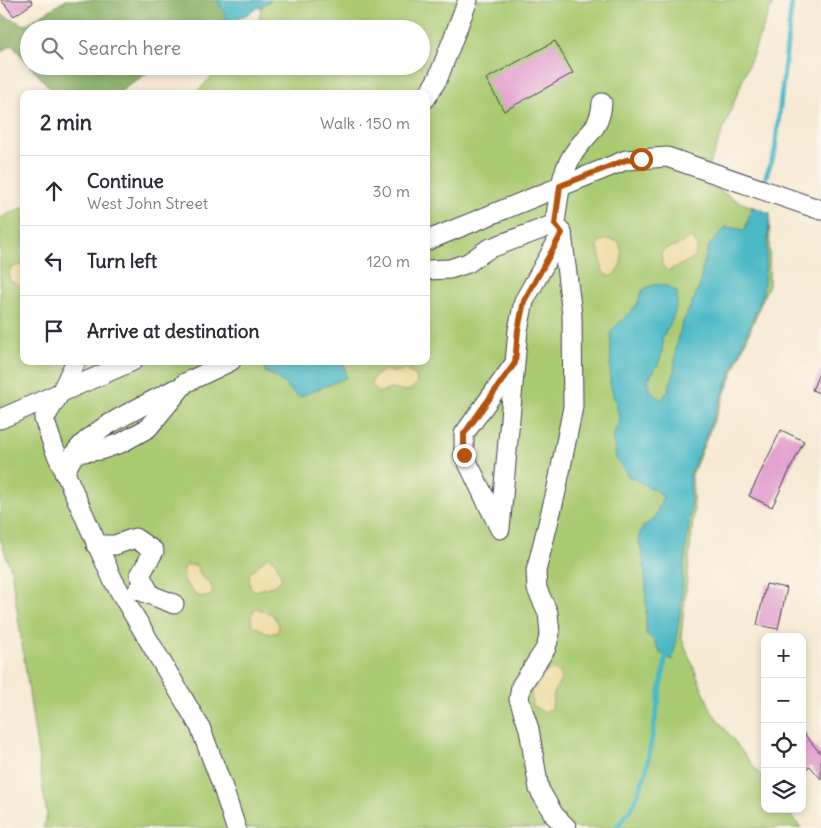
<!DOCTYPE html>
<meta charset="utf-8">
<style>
:root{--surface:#fff;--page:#f7f7f7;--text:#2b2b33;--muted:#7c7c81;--line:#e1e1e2}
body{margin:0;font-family:Delius,sans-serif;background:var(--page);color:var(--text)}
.controls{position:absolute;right:15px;bottom:15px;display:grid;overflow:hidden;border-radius:10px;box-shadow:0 2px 8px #0003}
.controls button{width:45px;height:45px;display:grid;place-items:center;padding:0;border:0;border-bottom:1px solid var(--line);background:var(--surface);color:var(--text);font:25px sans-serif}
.stop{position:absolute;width:15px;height:15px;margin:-11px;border:4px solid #b45309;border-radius:50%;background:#fff}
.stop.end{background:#b45309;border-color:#fff;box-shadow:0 1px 5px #0008}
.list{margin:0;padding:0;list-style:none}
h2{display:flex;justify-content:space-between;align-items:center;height:65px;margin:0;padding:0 20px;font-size:21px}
h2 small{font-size:16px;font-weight:400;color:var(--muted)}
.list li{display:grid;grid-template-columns:32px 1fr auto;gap:15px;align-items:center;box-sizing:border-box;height:70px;padding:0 20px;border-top:1px solid var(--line)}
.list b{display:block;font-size:19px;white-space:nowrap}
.list p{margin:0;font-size:16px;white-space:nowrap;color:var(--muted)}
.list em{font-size:16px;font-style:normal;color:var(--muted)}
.icon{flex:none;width:28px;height:28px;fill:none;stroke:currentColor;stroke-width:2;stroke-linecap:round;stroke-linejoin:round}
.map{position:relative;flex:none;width:821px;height:828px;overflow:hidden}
.search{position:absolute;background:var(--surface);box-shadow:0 2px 8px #0003;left:20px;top:20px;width:410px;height:55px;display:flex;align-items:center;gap:12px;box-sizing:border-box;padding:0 18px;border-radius:28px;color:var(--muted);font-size:19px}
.panel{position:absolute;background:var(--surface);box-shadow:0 2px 8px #0003;left:20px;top:90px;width:410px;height:275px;border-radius:10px}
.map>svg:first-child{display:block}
.green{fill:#abcb73;stroke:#667657}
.forest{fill:#88af65;stroke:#556850}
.sand{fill:#eeda9e;stroke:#887e6c}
.water{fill:#4bb9c6;stroke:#366e80}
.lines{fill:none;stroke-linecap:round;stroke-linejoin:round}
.stream{stroke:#4bb9c6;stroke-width:5}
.building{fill:#e3a2d0}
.minor-casing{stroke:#424052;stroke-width:21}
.minor{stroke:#fff;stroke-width:19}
.route{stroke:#b45309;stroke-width:6}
</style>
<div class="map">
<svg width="821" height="828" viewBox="0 0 821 828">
<rect width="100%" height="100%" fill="#fbf7ec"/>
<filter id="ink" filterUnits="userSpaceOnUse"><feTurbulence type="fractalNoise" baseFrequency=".02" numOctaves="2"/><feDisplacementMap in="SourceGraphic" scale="10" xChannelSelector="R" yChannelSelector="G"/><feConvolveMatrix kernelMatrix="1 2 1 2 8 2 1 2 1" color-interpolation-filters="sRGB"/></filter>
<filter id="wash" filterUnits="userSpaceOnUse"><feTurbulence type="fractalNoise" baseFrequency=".0096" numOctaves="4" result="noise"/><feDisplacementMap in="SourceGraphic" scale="20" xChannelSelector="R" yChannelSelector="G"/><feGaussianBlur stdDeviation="1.12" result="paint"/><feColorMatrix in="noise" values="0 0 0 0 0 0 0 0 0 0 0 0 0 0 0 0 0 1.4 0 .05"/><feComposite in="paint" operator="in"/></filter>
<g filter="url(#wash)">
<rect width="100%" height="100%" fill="#f6ead4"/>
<path class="green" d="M271 0H774L703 181 739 202 770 213 769 284 692 475 694 511 681 637 712 712 765 781V809H786L801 828H43L47 816 11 569 0 539V218L24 207V361H426V94H195L222 66H421V29H258L261 7Z"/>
<g class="forest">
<path d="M66 0H217L234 14 212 29H29V64L12 45 0 53V14L25 25Z"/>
<path d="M30 66H157L117 94H55Z"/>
</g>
<g class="sand">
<path d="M687 238H693L697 248 694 258 668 271 662 265 661 252 667 248 679 245Z"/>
<path d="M609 239 619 242C624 255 623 269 610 277L603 272 598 246 601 241Z"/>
<path d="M24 264V287L10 281 9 273 12 267Z"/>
<path d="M384 370 393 372 406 370 416 376 417 383 409 391 389 389 378 393 371 383 375 376Z"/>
<path d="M267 557 275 561 282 578 276 585 255 591 250 587 249 574Z"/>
<path d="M188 565H196L201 576 210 582 213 592 209 597 197 596 185 582 182 570Z"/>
<path d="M256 608 272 614 279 624 278 632 270 634 252 625 251 614Z"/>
<path d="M551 669 559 672 561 680 554 691 552 709 543 712 532 705 531 692 546 672Z"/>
</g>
<g class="water">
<path d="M217 0H271L239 19 229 29 225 13Z"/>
<path d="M752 207 770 213 763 294 690 475 691 508 683 574 682 599 673 660 660 653 654 640 646 634C646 602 648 569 638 538L643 527 654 519 663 497 655 490 628 476 616 459 613 437 620 420 610 383 611 331C619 322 630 314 637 304 639 301 639 296 641 293 650 281 667 283 677 292 679 309 671 323 662 338 665 355 658 366 648 379L651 392 661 400 668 391 674 373 676 346 682 324 700 286 702 269 709 246 726 227 745 230Z"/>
<path d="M265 361H344L346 378 299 397C284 386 284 380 265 372Z"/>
</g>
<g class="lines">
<g class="stream">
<path d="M765 179 775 151 792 0"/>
<path d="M616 828 634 804 646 772 666 657"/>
</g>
</g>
<g id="blocks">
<g class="building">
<path d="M1 0H31L33 3 14 16Z"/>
<path d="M555 41 573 73 504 111 486 79Z"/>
<path d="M821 369V394L812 390Z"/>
<path d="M781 430 804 441 772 507 749 496Z"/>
<path d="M766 584 787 588 778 629 757 625Z"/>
<path d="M802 731 821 754V779L810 766 802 772Z"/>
</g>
</g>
</g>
<g filter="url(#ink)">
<use href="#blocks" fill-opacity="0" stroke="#424052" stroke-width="1"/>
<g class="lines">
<defs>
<g id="minor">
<path d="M426 98 438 78 468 0"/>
<path d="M426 241 626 160 667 157 821 210"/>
<path d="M426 270 450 269 468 263 488 249 555 224"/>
<path d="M76 361 62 390 44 419 54 448 113 580 200 727 222 785 236 828"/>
<path d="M515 363 464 434V455L500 529 518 330 524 301 562 233"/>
<path d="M0 419 133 361"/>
<path d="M75 453C93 427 146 405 175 389"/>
<path d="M64 473 75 453 100 450 121 443 148 428 185 383 231 361"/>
<path d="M96 545H115L135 538 154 551 140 575 150 594"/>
<path d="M138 590 174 604"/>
<path d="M567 828 554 815 539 789 529 729 519 699 521 686 546 648 550 633 548 613 537 589 536 571 556 492 573 407 572 315 562 233 555 224C558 201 560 176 572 156 585 134 600 131 602 103"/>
</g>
</defs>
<use href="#minor" class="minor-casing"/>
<use href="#minor" class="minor"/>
</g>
</g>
<g class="lines" filter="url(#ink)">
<path class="route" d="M464 455V434L515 363 518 330 524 301 562 233 555 224 560 186 626 160 641 159"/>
</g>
</svg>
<div class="controls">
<button>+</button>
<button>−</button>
<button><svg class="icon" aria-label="locate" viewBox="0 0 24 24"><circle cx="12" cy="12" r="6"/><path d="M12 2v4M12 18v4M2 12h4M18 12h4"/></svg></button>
<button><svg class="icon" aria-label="layers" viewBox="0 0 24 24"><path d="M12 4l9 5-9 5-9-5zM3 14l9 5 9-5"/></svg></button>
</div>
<div class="stop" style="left:641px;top:159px"></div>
<div class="stop end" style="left:464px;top:455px"></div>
<div class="search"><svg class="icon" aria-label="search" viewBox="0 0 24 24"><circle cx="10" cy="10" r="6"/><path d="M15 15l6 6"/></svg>Search here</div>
<section class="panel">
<h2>2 min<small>Walk · 150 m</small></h2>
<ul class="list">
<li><svg class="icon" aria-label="ahead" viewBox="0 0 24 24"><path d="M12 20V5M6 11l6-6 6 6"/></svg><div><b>Continue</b><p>West John Street</p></div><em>30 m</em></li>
<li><svg class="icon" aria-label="left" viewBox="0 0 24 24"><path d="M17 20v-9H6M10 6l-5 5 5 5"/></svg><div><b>Turn left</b></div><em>120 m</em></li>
<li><svg class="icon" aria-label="arrive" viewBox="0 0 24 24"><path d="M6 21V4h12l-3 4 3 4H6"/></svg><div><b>Arrive at destination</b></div></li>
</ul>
</section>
</div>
